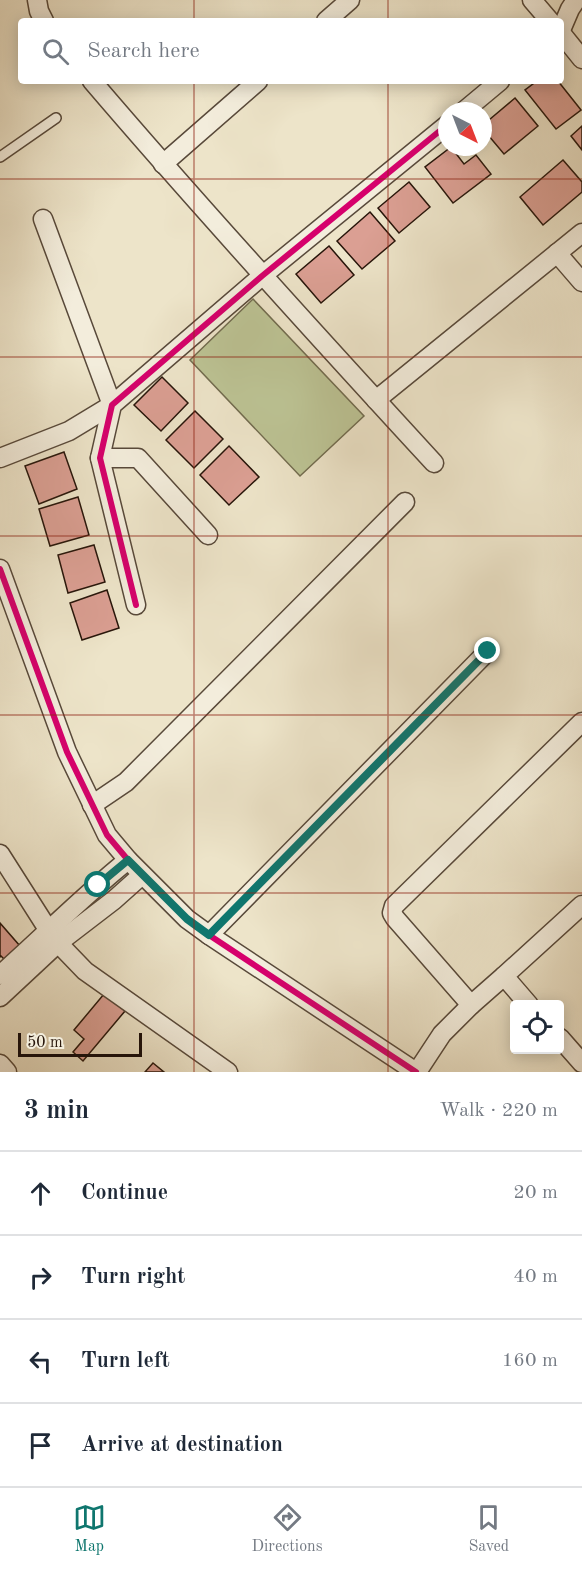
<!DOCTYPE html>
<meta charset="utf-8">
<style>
:root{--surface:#fff;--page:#f2f2f3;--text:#1f2937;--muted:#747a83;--line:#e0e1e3;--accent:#0f766e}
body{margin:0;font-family:"Old Standard TT",serif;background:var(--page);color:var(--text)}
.controls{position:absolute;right:18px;bottom:18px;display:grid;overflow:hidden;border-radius:6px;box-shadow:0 3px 15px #0003}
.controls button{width:54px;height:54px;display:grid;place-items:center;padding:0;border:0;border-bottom:2px solid var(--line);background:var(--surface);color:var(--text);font:30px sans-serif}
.compass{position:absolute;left:438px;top:102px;width:54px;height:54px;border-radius:50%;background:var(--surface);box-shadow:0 3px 15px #0003;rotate:138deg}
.scale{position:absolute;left:18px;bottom:15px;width:124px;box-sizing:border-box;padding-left:6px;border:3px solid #27150a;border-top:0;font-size:16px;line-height:21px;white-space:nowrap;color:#27150a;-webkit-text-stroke:4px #f3eddc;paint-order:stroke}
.stop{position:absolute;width:18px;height:18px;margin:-14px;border:4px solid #0f766e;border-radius:50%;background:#fff}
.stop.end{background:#0f766e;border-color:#fff;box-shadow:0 2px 6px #0008}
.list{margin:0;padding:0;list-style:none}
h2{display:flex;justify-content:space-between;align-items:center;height:78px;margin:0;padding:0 24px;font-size:26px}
h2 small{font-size:20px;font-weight:400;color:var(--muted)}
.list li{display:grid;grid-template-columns:39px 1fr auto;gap:18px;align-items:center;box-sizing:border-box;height:84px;padding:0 24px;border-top:2px solid var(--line)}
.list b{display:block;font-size:22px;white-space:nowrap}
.list em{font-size:20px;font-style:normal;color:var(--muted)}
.icon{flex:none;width:33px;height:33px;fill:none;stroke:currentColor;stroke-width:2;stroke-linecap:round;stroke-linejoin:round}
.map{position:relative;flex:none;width:582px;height:1072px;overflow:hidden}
.search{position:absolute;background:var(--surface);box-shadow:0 3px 15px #0003;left:18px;right:18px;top:18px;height:66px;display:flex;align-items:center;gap:15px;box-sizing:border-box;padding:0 21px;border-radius:6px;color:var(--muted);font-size:22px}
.sheet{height:414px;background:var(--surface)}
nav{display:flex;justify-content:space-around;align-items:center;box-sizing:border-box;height:84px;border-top:2px solid var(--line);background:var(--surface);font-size:16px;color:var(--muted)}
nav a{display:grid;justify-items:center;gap:3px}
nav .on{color:var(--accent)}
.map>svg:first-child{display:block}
.green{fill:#bcc394;stroke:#726c4f;stroke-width:1.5}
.building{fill:#db9f93;stroke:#27150a;stroke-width:1.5}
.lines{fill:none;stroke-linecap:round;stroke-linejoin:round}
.lane-casing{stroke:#58493a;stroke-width:12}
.street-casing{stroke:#58493a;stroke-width:21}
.lane{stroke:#f3eddc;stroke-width:9}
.street{stroke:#f3eddc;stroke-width:18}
.cycleway-casing{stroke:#f3eddc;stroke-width:10}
.cycleway{stroke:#d6006c;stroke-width:6}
.route{stroke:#0f766e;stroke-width:8}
.grid{fill:none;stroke:#8f2418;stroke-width:1.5;stroke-opacity:0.55}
</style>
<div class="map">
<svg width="582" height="1072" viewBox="0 0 582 1072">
<rect width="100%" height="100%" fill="#ede4c9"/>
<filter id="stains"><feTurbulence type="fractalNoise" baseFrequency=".00333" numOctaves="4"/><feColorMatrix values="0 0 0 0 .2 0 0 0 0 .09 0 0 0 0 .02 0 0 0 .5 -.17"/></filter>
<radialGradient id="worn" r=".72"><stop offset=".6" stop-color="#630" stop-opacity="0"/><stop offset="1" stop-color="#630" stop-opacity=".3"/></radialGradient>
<path class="green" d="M253 299 364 416 300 476 190 360Z"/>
<g class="building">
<path d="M537 81H558L581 110 556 129 525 90Z"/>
<path d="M515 98 538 126 504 154 483 129V125Z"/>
<path d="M582 126V150L571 136Z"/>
<path d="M451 147 464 164 476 155 491 174 453 203 425 167Z"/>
<path d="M563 160 582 182V192L543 225 520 197Z"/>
<path d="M409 182 430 207 399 233 378 208Z"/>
<path d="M370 212 395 241 362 269 337 241Z"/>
<path d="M329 246 354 275 321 303 296 274Z"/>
<path d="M162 377 188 403 161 431 134 405Z"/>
<path d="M195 411 223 439 194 468 166 440Z"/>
<path d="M229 446 259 477 229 505 200 475Z"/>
<path d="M64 452 77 489 39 504 25 466Z"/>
<path d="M78 497 89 535 50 546 39 509Z"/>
<path d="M94 545 105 582 68 593 58 555Z"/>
<path d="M107 590 119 628 82 640 70 603Z"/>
<path d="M0 923 20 946 5 960 1 956 0 957Z"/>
<path d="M104 994 125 1011 83 1061 73 1052 84 1039 74 1030Z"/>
<path d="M153 1063 164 1072H145Z"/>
</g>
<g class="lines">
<defs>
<path id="lane" d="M0 157 56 118"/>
<g id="street">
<path d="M37 0 39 11 44 21"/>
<path d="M532 0 550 21"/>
<path d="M326 21 350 0"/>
<path d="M561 30 570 9 576 0"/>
<path d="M561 33 582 59"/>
<path d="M92 81C203 211 318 337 434 463"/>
<path d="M464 111 500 81"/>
<path d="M163 164 258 81"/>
<path d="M557 253 582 282"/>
<path d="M376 400 582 233"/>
<path d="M0 458 69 431 112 405 43 219"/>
<path d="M100 458H138L208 535"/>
<path d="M0 569 67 752 107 835 128 860 187 919 209 935 416 1072"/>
<path d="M136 605 100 458 112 405 262 276 447 125"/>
<path d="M92 805 126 782 405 502"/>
<path d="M0 854 49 931 58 943 85 971 228 1072"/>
<path d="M209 935 488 651"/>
<path d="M0 975C43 937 83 896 128 860"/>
<path d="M0 997 58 943 114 900 142 875"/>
<path d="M471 1005 395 918 392 913 394 906 582 722"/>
<path d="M529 1005 504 976 582 905"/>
<path d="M560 1038 582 1063"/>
<path d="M0 1064 7 1072"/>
<path d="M417 1072 442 1034 471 1005 504 976"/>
</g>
</defs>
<use href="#lane" class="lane-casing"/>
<use href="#street" class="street-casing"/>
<use href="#lane" class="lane"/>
<use href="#street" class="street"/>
<defs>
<g id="cycleway">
<path d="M0 569 67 752 107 835 128 860 187 919 209 935 416 1072"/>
<path d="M136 605 100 458 112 405 262 276 447 125"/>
</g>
</defs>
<use href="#cycleway" class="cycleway-casing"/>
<use href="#cycleway" class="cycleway"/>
</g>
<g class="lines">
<path class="route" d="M98 885 128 860 187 919 209 935 488 651"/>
</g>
<path class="grid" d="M194 0V21M388 0V21M194 81V1072M388 81V1072M0 179H582M0 357H582M0 536H582M0 715H582M0 893H582"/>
<rect width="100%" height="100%" filter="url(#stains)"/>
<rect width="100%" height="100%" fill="url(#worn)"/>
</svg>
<div class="controls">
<button><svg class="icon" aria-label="locate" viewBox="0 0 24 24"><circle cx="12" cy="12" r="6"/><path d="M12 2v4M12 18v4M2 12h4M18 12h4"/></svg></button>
</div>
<svg class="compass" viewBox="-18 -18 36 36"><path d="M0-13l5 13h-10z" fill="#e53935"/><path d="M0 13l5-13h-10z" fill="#747a83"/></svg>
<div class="scale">50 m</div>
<div class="stop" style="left:98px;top:885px"></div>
<div class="stop end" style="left:488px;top:651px"></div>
<div class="search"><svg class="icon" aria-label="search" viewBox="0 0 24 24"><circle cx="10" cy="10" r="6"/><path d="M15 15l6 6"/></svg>Search here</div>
</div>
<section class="sheet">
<h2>3 min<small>Walk · 220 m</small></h2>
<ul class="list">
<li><svg class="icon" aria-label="ahead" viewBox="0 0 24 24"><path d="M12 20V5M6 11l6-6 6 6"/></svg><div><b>Continue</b></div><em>20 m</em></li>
<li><svg class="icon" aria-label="right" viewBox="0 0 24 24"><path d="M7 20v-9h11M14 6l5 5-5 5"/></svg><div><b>Turn right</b></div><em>40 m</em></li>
<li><svg class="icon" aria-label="left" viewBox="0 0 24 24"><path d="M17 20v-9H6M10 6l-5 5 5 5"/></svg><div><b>Turn left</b></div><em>160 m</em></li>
<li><svg class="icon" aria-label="arrive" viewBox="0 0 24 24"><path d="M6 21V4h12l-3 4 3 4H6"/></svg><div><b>Arrive at destination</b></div></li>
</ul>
</section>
<nav>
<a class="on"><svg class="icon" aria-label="map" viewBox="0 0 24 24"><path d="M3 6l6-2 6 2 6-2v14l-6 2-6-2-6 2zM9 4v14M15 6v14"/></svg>Map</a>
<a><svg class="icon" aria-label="directions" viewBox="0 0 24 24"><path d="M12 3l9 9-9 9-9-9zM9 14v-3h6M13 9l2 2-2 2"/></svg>Directions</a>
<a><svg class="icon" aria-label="saved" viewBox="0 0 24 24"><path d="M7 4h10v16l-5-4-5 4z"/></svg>Saved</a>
</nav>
